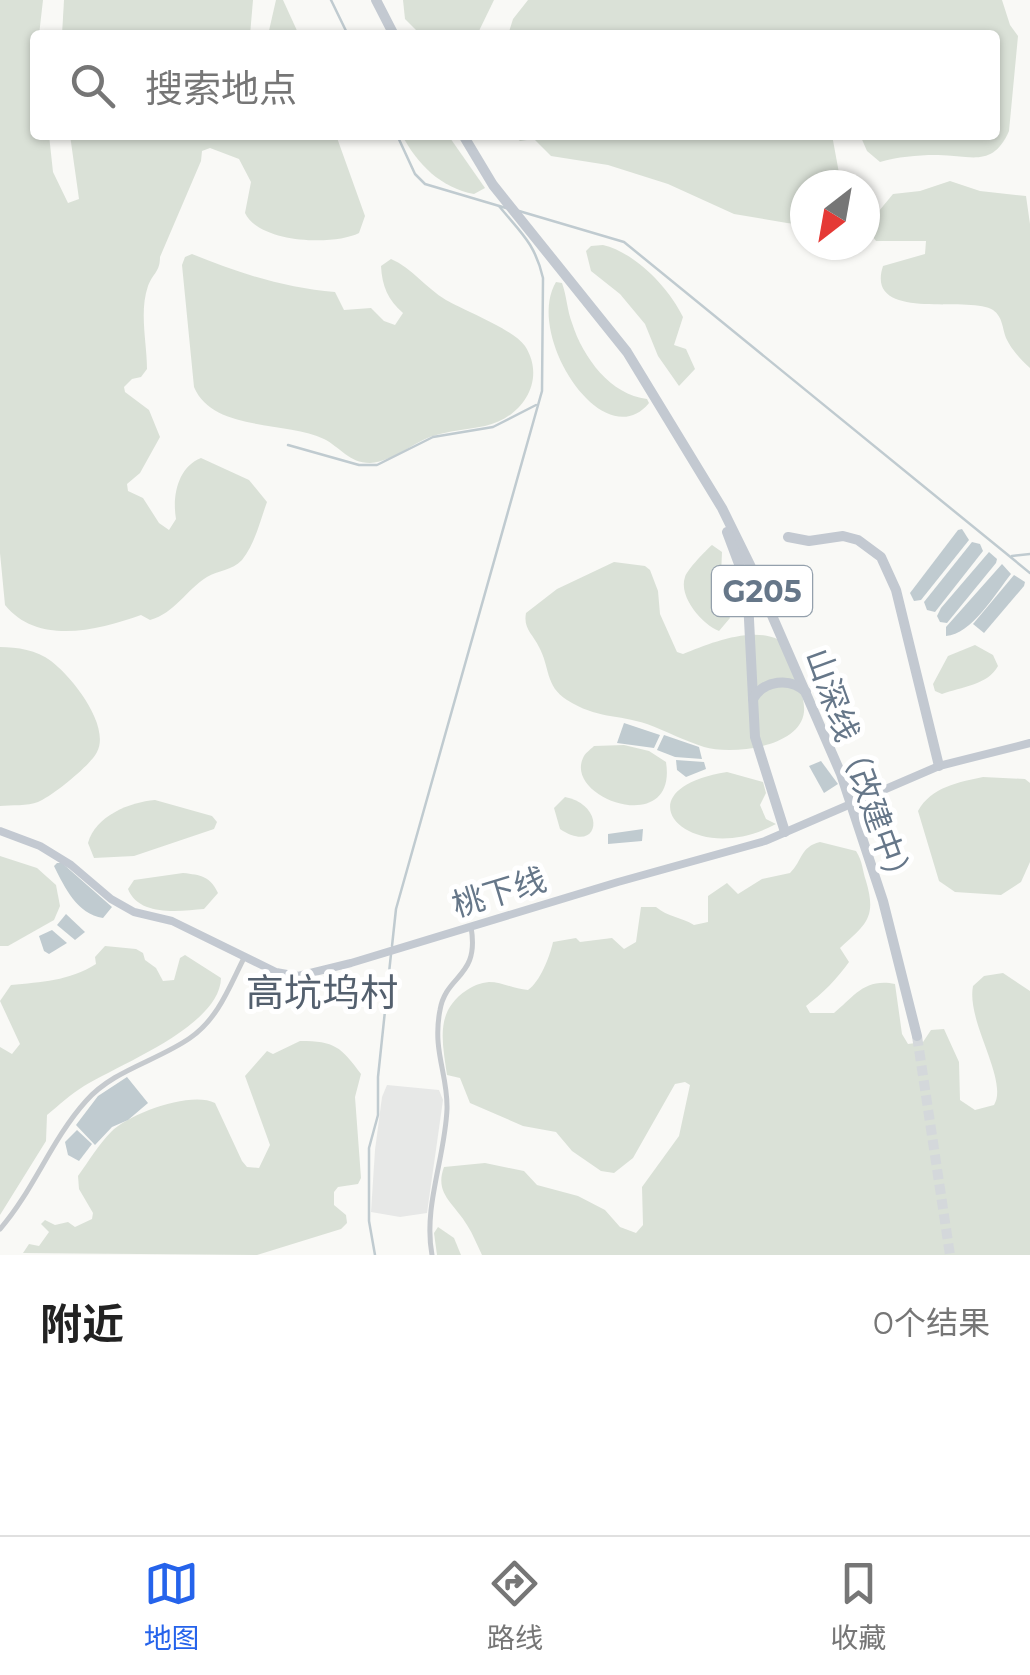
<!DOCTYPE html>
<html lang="zh">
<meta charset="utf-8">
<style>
:root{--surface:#fff;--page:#f6f6f6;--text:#222;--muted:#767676;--line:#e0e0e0;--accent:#2563eb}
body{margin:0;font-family:Montserrat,"Noto Sans SC",sans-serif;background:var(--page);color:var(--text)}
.compass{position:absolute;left:790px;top:170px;width:90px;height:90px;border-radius:50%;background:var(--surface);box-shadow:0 2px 8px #0004;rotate:211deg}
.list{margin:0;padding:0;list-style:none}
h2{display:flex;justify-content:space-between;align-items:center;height:130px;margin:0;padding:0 40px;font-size:42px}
h2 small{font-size:32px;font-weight:400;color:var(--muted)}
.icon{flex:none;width:55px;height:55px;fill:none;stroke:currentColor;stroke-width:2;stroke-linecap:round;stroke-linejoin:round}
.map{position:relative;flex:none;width:1030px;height:1255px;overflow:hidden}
.search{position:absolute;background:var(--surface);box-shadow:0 2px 8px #0004;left:30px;right:30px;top:30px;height:110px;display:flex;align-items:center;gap:25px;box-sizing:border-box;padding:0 35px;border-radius:10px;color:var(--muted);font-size:38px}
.sheet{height:280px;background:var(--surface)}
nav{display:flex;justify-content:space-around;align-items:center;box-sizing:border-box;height:140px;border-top:2px solid var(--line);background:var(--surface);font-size:28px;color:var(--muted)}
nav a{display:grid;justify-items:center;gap:5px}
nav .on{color:var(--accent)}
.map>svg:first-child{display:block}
.built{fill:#e7e8e7}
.green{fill:#dae1d7}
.water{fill:#c0cbd0}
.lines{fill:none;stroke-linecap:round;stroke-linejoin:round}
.stream{stroke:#c0cbd0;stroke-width:2.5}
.highway-tunnel{stroke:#d4d8db;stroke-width:10;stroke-dasharray:10 5;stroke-linecap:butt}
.street{stroke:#c6cace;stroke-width:5}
.secondary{stroke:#c3c9d1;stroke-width:8}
.highway{stroke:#c3c9d1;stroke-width:10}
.labels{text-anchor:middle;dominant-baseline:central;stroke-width:10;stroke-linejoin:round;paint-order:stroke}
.shield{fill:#fff;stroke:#94a0ac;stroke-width:2.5}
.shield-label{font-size:30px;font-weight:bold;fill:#667789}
.street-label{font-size:32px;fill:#667789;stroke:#fff}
.quarter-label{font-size:38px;fill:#54606e;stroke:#fff}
</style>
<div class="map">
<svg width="1030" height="1255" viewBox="0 0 1030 1255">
<rect width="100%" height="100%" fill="#f9f9f6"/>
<path class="built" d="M387 1085 439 1090 443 1100 427 1213 400 1217 371 1212 375 1150 382 1097Z"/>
<g class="green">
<path d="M0 0H43L39 35H35V135H49L53 172 68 203 79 199 70 135H336L365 216 359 233C334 246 259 243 245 213L251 182 239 159 210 148 202 151 201 161 160 257C160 272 153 273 148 286 139 312 147 343 147 369L141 377 132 379 124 387 125 392 149 410 160 437 140 473 127 484 128 491 143 498 159 523 169 530 176 519C172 496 178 467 201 458L249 480 267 502C260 521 255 544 242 560 232 571 218 570 207 577 186 590 175 613 150 620L141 615C99 630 38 646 5 605L0 553Z"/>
<path d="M64 0H253L250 35H62Z"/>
<path d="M276 0H283L299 35H268Z"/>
<path d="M403 0H494L477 35H421L405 19Z"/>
<path d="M528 0H1002L1010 25 1018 36 1009 131C992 170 968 154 935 155 917 155 897 157 880 162L867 151 860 135H995V35H508L513 19Z"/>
<path d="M402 135H448L485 188 474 194C441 188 417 164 402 135Z"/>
<path d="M512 135H832L839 173 832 185H805L803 217 796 224 787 223 734 214 668 184 608 165 551 156 534 139 520 141Z"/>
<path d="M950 181 980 191 1026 196 1030 224V368C1021 360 1011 349 1006 338 1002 328 1003 317 993 310 971 294 864 324 883 266L925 254 926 241H876L868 231 869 223 893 194 920 191Z"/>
<path d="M603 245C636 253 669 288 683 317L674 345 686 349 695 369 679 386 658 356 645 324 620 294 591 271 586 251 591 246Z"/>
<path d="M192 254C238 273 285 288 335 292L344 310 371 308 384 321 395 325 403 313C388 300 382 286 381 266L391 259C412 268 426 288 446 300 465 311 513 329 525 346 547 380 522 418 485 426 470 429 455 430 440 434 416 439 396 461 370 463 349 463 340 447 324 439 287 421 213 432 194 387L182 265 185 257Z"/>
<path d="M556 282 562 283C567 297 567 310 572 323 583 358 611 395 647 399L649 403C604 458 524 335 556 282Z"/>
<path d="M712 545 722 552 720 599 730 618 719 631C703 625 678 597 685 577 687 570 706 550 712 545Z"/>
<path d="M614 562 645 566 650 570 658 591 660 614 677 652 683 654C710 643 752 626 779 640 785 663 806 688 804 712 800 748 731 755 704 747 685 741 666 731 647 724 617 714 597 719 567 700 545 686 550 667 539 647 533 634 523 629 526 613L557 589Z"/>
<path d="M975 645 993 655 998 666C988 685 961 687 942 694L935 691 933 684 948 656Z"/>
<path d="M0 647C17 647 37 650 51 661 71 676 111 725 97 752 91 765 51 797 38 802 28 806 11 805 0 806Z"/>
<path d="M624 745 649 751 666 762C678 838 564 799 583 758 585 753 590 750 594 746Z"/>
<path d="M727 772 763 782 766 793 760 805 766 819 776 824C690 871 614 790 727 772Z"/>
<path d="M983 777 1025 779 1030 783V862L1021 882 1001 895 955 892 939 881 918 811C931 787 959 782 983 777Z"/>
<path d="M565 797C607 805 600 856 560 829L554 808Z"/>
<path d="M155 800 212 816 217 822 214 829 134 856 94 858 88 843C95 816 130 802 155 800Z"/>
<path d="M820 842 856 851C863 862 862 869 866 881 877 918 866 924 840 948L849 962C837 979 822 994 806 1006L810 1013H834C854 997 864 978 895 984L902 1034 908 1044 923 1042 931 1030 944 1029 959 1062 960 1100 975 1110 994 1105C1009 1080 966 1022 973 986L984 976 1003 973 1030 991V1255H482C477 1245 473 1234 467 1225 454 1203 434 1194 444 1167L485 1163 524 1171 537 1185 578 1196 605 1210 620 1227 636 1233 643 1225 642 1187 679 1136 690 1085 685 1082 675 1084 633 1158 614 1173 601 1171 572 1151 556 1132 523 1126 470 1103 460 1078 447 1075C442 1040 435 1011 467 990 475 985 480 983 489 982 502 982 514 989 528 990 540 982 550 956 553 942L576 938 580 942 612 938 624 949 636 942 641 907H656C668 917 681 917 694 925L708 922V896L727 883 738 894 762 879 790 873C803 860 800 847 820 842Z"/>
<path d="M0 856 37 868 56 885 60 906 54 920 8 946H0Z"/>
<path d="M183 873C201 875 210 876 218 893L204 909C180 911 139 917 128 889L134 880Z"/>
<path d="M105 946 136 949 143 953 145 960 156 968 163 981 174 980 180 958 185 955 221 978C220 1026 120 1064 84 1086 71 1094 59 1105 47 1115L46 1141 0 1215V1047L12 1054 20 1044 0 1001 11 985C41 982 69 981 96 964L95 957Z"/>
<path d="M300 1041C335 1041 341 1047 361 1074L355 1097 361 1178 358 1184 338 1187 334 1192V1205L346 1215 347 1223 341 1229 257 1255 23 1253 29 1244 39 1246 49 1232 41 1224 45 1220 55 1225 68 1222 75 1227 92 1219 93 1213 79 1189 78 1176C88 1162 99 1144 111 1132 130 1113 191 1091 215 1103L242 1161 247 1167 259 1168 270 1145 245 1076 267 1051 273 1054Z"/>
<path d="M438 1227 454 1238 461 1255H437L434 1233Z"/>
</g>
<g class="water">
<path d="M962 529 969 540 921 600 914 601 910 593 958 530Z"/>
<path d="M972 542 980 544 983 551 935 612 927 610 924 602Z"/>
<path d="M989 552 997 559 996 563 947 623 940 622 937 616 941 608Z"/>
<path d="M1002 564 1011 574C996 593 971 635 946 636V627Z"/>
<path d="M1014 575 1025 582 1024 586 984 633 973 624Z"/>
<path d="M624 723 660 735 654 748 617 743Z"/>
<path d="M664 735 699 747 702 759 675 757 657 750Z"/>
<path d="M676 760 704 762 706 769 686 777 677 770Z"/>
<path d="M821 761 838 784 824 793 809 766Z"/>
<path d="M643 829 642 841 608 844V834Z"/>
<path d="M57 863H62L112 907 103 918C77 914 65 888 54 866Z"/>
<path d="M66 914 85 932 75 940 57 925Z"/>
<path d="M52 930 67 943 49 954 44 951 39 936Z"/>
<path d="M127 1077 148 1103 128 1120 112 1127 95 1145 76 1125 98 1096Z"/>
<path d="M77 1130 92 1144 79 1161 68 1155 65 1142Z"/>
</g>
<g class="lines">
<g class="stream">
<path d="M331 0 348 35"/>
<path d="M397 135 415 174 425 184 506 208"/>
<path d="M519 211 624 242 1030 573"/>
<path d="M288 445 359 465H377L433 437 493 427 536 405"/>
<path d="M1012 556 1030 554"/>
<path d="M392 946 396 909 542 391 543 278C535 243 520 232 499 206"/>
<path d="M375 1255 369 1221V1148L378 1115V1077L391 954"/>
</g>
<path class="highway-tunnel" d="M917 1036 950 1255"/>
<g class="street">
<path d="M0 1229C34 1190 51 1140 86 1101 113 1070 157 1061 190 1038 219 1018 230 985 245 956"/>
<path d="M432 1255C423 1207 445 1158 447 1109 448 1074 432 1051 440 1010 446 974 480 978 471 927"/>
</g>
<path class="secondary" d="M0 831 40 846 71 865 111 899 134 912 172 921 276 972 298 976 351 963 618 882 765 841 939 766 1030 743"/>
<g class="highway">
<path d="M376 0 394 35"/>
<path d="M463 135 493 185 627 352 722 508 750 565 841 774 883 901 917 1036"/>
<path d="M727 532 745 580 748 600 755 737 785 832"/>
<path d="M788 537 809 541 843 536 858 540 881 557 896 590 939 766"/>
<path d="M753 699C764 680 790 677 806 692"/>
</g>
</g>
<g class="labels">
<rect class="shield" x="712" y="566" width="100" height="50" rx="8"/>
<g class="shield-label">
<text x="762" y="591">G205</text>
</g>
<g class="street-label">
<text transform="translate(860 770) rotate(70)">山深线（改建中）</text>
<text transform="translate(499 892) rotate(-17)">桃下线</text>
</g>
<g class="quarter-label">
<text x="322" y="992">高坑坞村</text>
</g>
</g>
</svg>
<svg class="compass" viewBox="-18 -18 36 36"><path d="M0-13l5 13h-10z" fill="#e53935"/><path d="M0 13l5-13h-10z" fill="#767676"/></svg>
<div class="search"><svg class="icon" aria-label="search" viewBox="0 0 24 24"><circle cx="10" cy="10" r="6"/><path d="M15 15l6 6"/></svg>搜索地点</div>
</div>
<section class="sheet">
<h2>附近<small>0个结果</small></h2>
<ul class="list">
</ul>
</section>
<nav>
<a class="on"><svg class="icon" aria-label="map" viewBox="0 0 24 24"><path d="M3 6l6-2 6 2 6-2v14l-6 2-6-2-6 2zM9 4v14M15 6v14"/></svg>地图</a>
<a><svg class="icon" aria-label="directions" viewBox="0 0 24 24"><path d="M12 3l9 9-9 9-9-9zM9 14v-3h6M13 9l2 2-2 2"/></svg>路线</a>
<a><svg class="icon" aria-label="saved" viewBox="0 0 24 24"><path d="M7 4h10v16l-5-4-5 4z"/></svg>收藏</a>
</nav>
